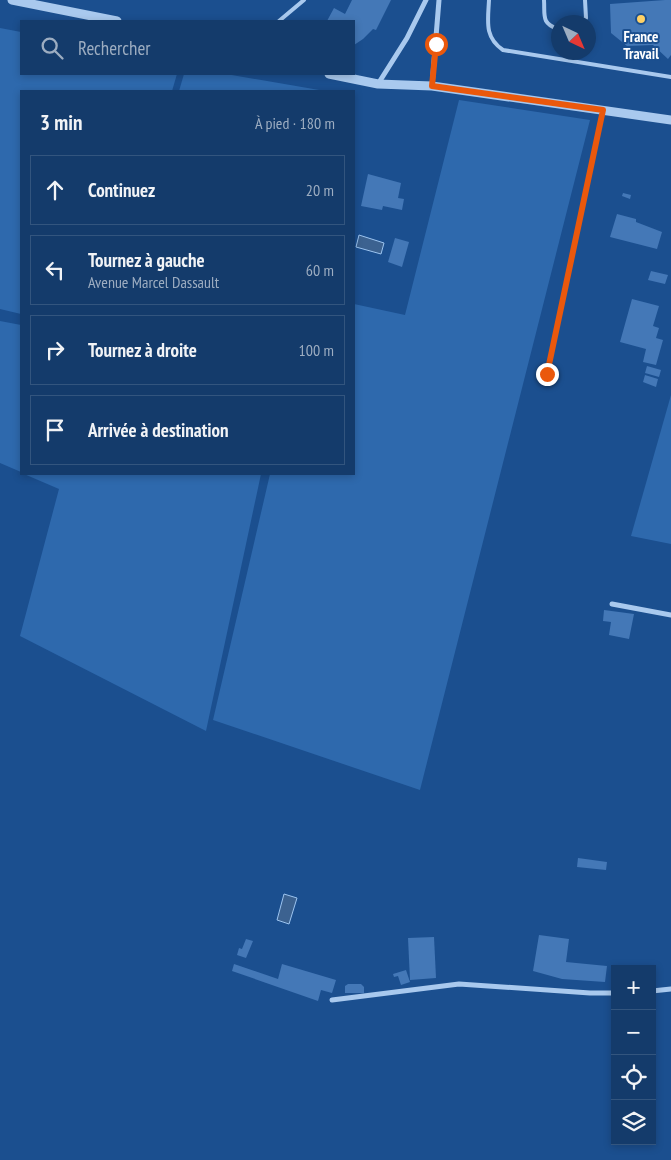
<!DOCTYPE html>
<html lang="fr">
<meta charset="utf-8">
<style>
:root{--surface:#143b6b;--page:#1d4271;--text:#f1f3f6;--muted:#9dadc1;--line:#33557e}
body{margin:0;font-family:"PT Sans Narrow",sans-serif;background:var(--page);color:var(--text)}
.controls{position:absolute;right:15px;bottom:15px;display:grid;overflow:hidden;border-radius:0px;box-shadow:0 2px 8px #0003}
.controls button{width:45px;height:45px;display:grid;place-items:center;padding:0;border:0;border-bottom:1px solid var(--line);background:var(--surface);color:var(--text);font:25px sans-serif}
.compass{position:absolute;left:551px;top:15px;width:45px;height:45px;border-radius:50%;background:var(--surface);box-shadow:0 2px 8px #0003;rotate:136deg}
.stop{position:absolute;width:15px;height:15px;margin:-11px;border:4px solid #ea580c;border-radius:50%;background:#fff}
.stop.end{background:#ea580c;border-color:#fff;box-shadow:0 1px 5px #0008}
.list{margin:0;padding:0;list-style:none}
h2{display:flex;justify-content:space-between;align-items:center;height:65px;margin:0;padding:0 20px;font-size:21px}
h2 small{font-size:16px;font-weight:400;color:var(--muted)}
.list li{display:grid;grid-template-columns:32px 1fr auto;gap:15px;align-items:center;box-sizing:border-box;height:70px;margin:0 10px 10px;padding:0 10px;border:1px solid var(--line);border-radius:0px}
.list b{display:block;font-size:19px;white-space:nowrap}
.list p{margin:0;font-size:16px;white-space:nowrap;color:var(--muted)}
.list em{font-size:16px;font-style:normal;color:var(--muted)}
.icon{flex:none;width:28px;height:28px;fill:none;stroke:currentColor;stroke-width:2;stroke-linecap:round;stroke-linejoin:round}
.map{position:relative;flex:none;width:671px;height:1160px;overflow:hidden}
.search{position:absolute;background:var(--surface);box-shadow:0 2px 8px #0003;left:20px;top:20px;width:335px;height:55px;display:flex;align-items:center;gap:12px;box-sizing:border-box;padding:0 18px;border-radius:0px;color:var(--muted);font-size:19px}
.panel{position:absolute;background:var(--surface);box-shadow:0 2px 8px #0003;left:20px;top:90px;width:335px;height:385px;border-radius:0px}
.map>svg:first-child{display:block}
.green{fill:#2e69ad}
.water{fill:#3c6290;stroke:#9cc4f0}
.building{fill:#4478b7}
.lines{fill:none;stroke-linecap:round;stroke-linejoin:round}
.service{stroke:#a9c9ee;stroke-width:4}
.minor{stroke:#a9c9ee;stroke-width:5}
.tertiary{stroke:#a9c9ee;stroke-width:9}
.route{stroke:#ea580c;stroke-width:6}
.poi-dot{fill:#ffd166;stroke:#1b4f8f;stroke-width:2}
.labels{text-anchor:middle;dominant-baseline:central;stroke-width:4;stroke-linejoin:round;paint-order:stroke}
.poi-label{font-size:15px;font-weight:bold;fill:#fff;stroke:#1b4f8f}
</style>
<div class="map">
<svg width="671" height="1160" viewBox="0 0 671 1160">
<rect width="100%" height="100%" fill="#1b4f8f"/>
<g class="green">
<path d="M0 28 21 32V74H177L172 91H21V314L0 309Z"/>
<path d="M184 74H226L325 91H179Z"/>
<path d="M459 100 590 120 420 790 213 720 270 474H354V304L405 315Z"/>
<path d="M0 321 21 325V472L0 463Z"/>
<path d="M671 395V544L631 536Z"/>
<path d="M24 474H261L206 731 20 636 59 489Z"/>
</g>
<g class="water">
<path d="M359 235 384 243 381 254 356 247Z"/>
<path d="M284 894 297 898 289 924 277 920Z"/>
</g>
<g class="building">
<path d="M352 0H391L376 30 373 29 363 39 354 45V21H327L334 8 345 14Z"/>
<path d="M665 0H671V55L668 59 653 45 627 46 611 33 610 4Z"/>
<path d="M368 174 401 183 398 198 404 199 402 210 383 206 382 210 361 206Z"/>
<path d="M623 193 631 195 630 199 622 196Z"/>
<path d="M617 214 636 219V222L662 232 657 249 610 237Z"/>
<path d="M395 238 409 242 402 267 388 262Z"/>
<path d="M651 271 668 275 665 284 648 280Z"/>
<path d="M632 299 659 306 653 326 659 328 656 338 663 340 656 365 643 362 646 349 620 342Z"/>
<path d="M647 366 661 370 659 377 645 373Z"/>
<path d="M645 375 658 379 656 387 643 382Z"/>
<path d="M604 610 634 614 629 639 609 635 611 622 603 621Z"/>
<path d="M578 858 607 862 606 870 577 867Z"/>
<path d="M539 935 569 939 566 962 607 966 605 982 562 979 533 971Z"/>
<path d="M434 937 436 978 410 980 408 938Z"/>
<path d="M246 939 253 941 246 958 237 955 239 948 242 949Z"/>
<path d="M234 964 278 979 282 964 336 980 332 993 321 990 318 1001 232 971Z"/>
<path d="M406 970 410 982 401 985 398 976 394 977 393 974Z"/>
<path d="M348 984H361L364 987V993H345V986Z"/>
</g>
<g class="lines">
<g class="service">
<path d="M489 0C488 21 484 37 503 50L671 77"/>
<path d="M544 0C545 16 541 23 558 29"/>
<path d="M279 21 304 0"/>
<path d="M582 22 586 18 585 0"/>
<path d="M547 374 603 110"/>
</g>
<g class="minor">
<path d="M378 84 407 38 426 0"/>
<path d="M432 86 439 0"/>
<path d="M612 604 671 615"/>
<path d="M652 991 671 989"/>
<path d="M332 1000 459 984 590 993H615"/>
</g>
<g class="tertiary">
<path d="M12 0 117 21"/>
<path d="M329 74 378 84 432 86 671 120"/>
</g>
</g>
<g class="lines">
<path class="route" d="M436 44 432 86 603 110 547 374"/>
</g>
<circle class="poi-dot" cx="641" cy="19" r="5"/>
<g class="labels">
<g class="poi-label">
<text x="641" y="36">France<tspan x="641" dy="17">Travail</tspan></text>
</g>
</g>
</svg>
<div class="controls">
<button>+</button>
<button>−</button>
<button><svg class="icon" aria-label="locate" viewBox="0 0 24 24"><circle cx="12" cy="12" r="6"/><path d="M12 2v4M12 18v4M2 12h4M18 12h4"/></svg></button>
<button><svg class="icon" aria-label="layers" viewBox="0 0 24 24"><path d="M12 4l9 5-9 5-9-5zM3 14l9 5 9-5"/></svg></button>
</div>
<svg class="compass" viewBox="-18 -18 36 36"><path d="M0-13l5 13h-10z" fill="#e53935"/><path d="M0 13l5-13h-10z" fill="#9dadc1"/></svg>
<div class="stop" style="left:436px;top:44px"></div>
<div class="stop end" style="left:547px;top:374px"></div>
<div class="search"><svg class="icon" aria-label="search" viewBox="0 0 24 24"><circle cx="10" cy="10" r="6"/><path d="M15 15l6 6"/></svg>Rechercher</div>
<section class="panel">
<h2>3 min<small>À pied · 180 m</small></h2>
<ul class="list">
<li><svg class="icon" aria-label="ahead" viewBox="0 0 24 24"><path d="M12 20V5M6 11l6-6 6 6"/></svg><div><b>Continuez</b></div><em>20 m</em></li>
<li><svg class="icon" aria-label="left" viewBox="0 0 24 24"><path d="M17 20v-9H6M10 6l-5 5 5 5"/></svg><div><b>Tournez à gauche</b><p>Avenue Marcel Dassault</p></div><em>60 m</em></li>
<li><svg class="icon" aria-label="right" viewBox="0 0 24 24"><path d="M7 20v-9h11M14 6l5 5-5 5"/></svg><div><b>Tournez à droite</b></div><em>100 m</em></li>
<li><svg class="icon" aria-label="arrive" viewBox="0 0 24 24"><path d="M6 21V4h12l-3 4 3 4H6"/></svg><div><b>Arrivée à destination</b></div></li>
</ul>
</section>
</div>
